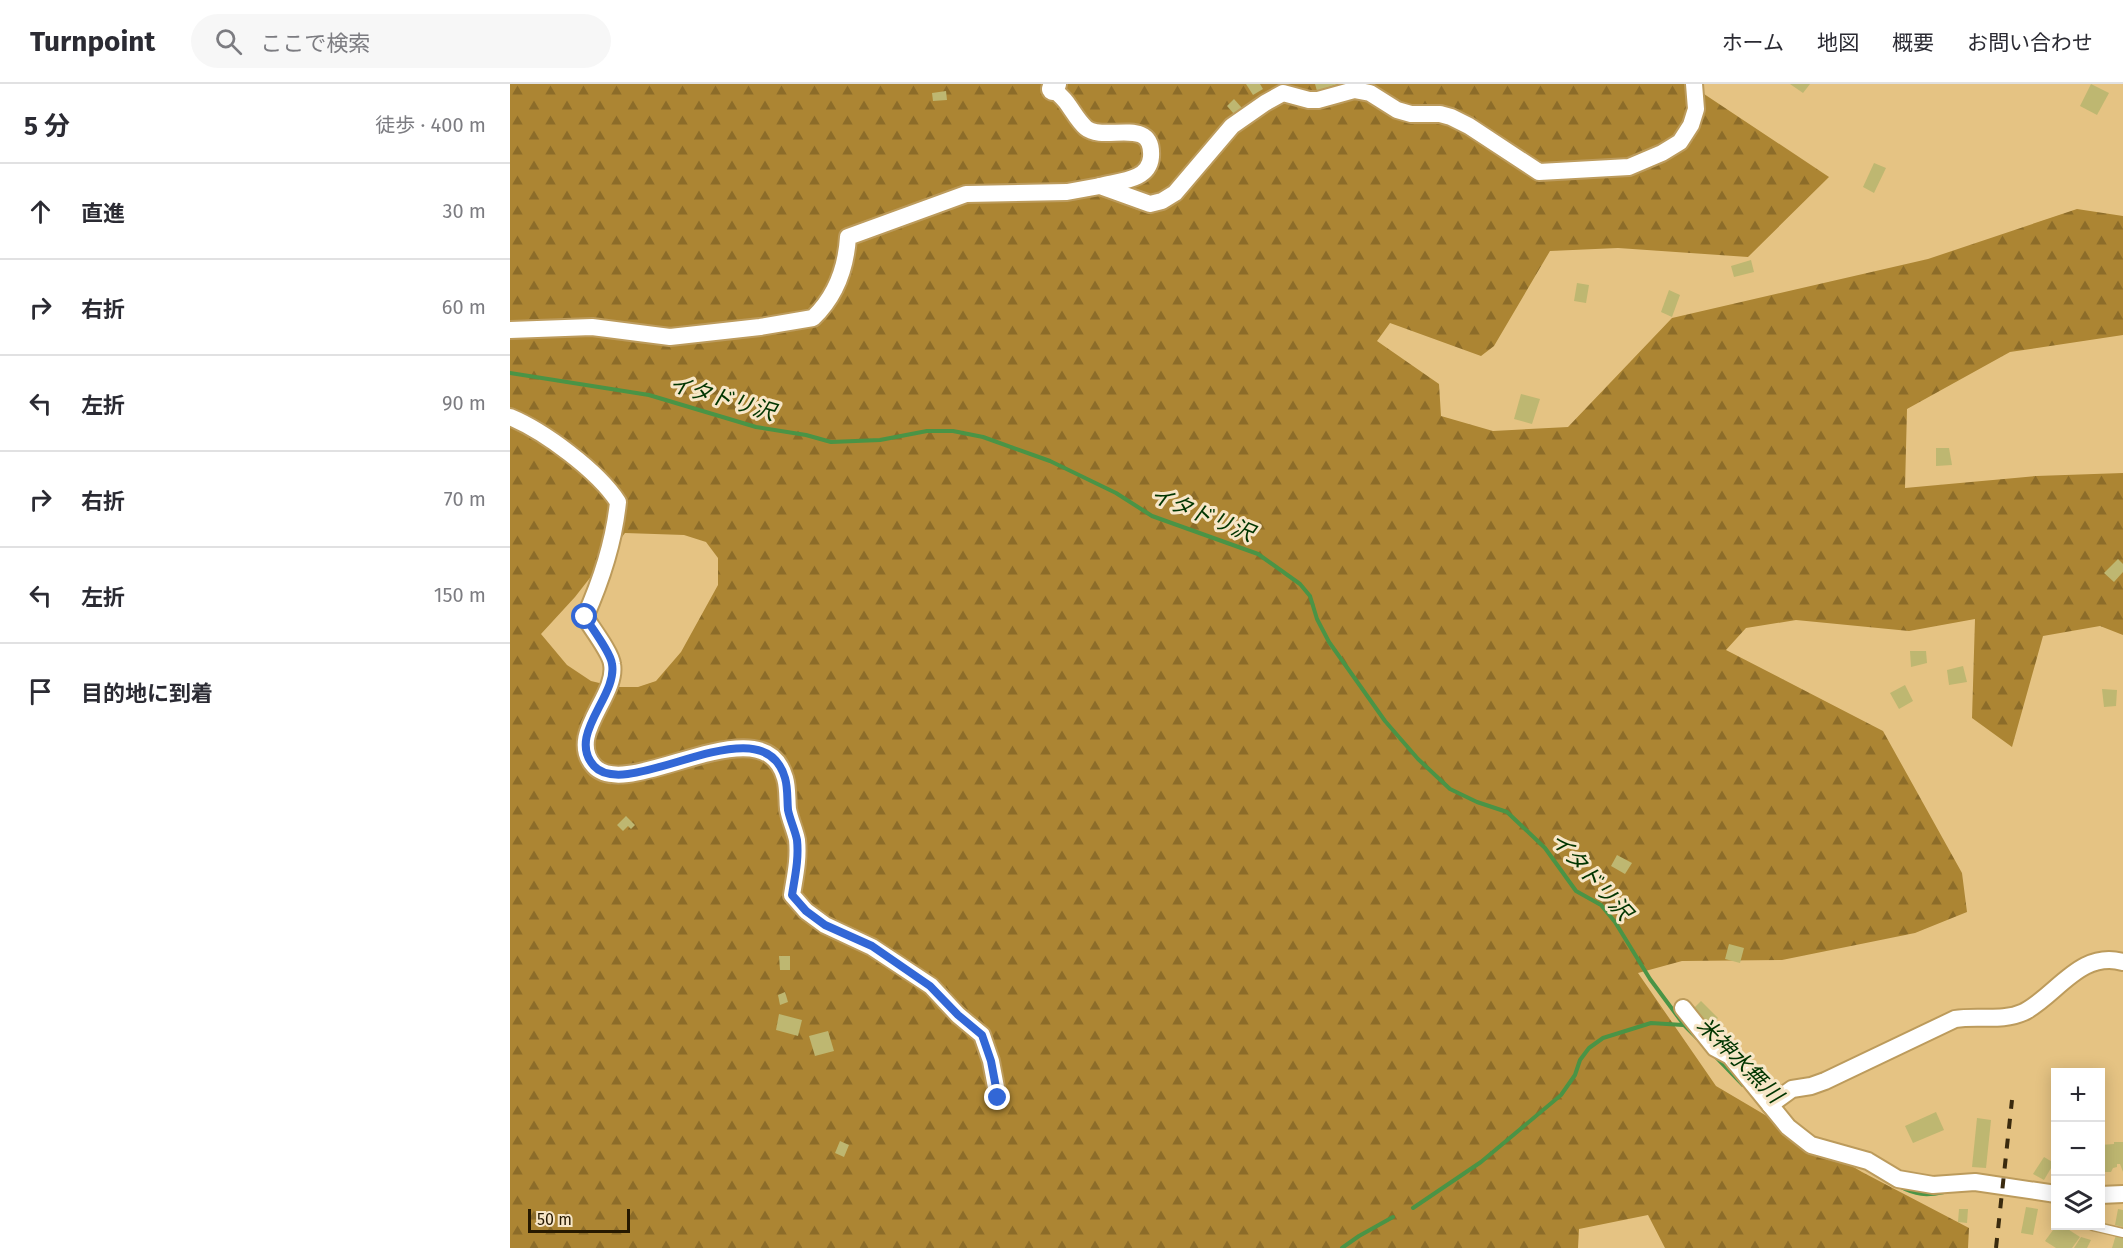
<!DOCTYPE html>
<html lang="ja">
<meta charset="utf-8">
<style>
:root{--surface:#fff;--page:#f7f7f7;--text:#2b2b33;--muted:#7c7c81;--line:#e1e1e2}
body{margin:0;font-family:"Fira Sans","Noto Sans JP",sans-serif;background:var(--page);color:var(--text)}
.controls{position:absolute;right:18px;bottom:18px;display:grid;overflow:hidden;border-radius:0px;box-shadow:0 3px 15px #0003}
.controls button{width:54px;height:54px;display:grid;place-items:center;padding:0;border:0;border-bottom:2px solid var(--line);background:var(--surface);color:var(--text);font:30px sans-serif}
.scale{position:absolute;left:18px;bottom:15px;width:102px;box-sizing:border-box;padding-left:6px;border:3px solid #251800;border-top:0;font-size:16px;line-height:21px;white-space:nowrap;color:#251800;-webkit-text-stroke:4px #f7e6c7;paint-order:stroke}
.stop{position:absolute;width:18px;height:18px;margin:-14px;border:4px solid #3267d6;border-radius:50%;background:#fff}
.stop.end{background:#3267d6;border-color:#fff;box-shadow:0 2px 6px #0008}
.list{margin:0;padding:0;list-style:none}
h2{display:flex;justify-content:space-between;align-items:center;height:78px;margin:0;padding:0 24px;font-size:26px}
h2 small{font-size:20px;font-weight:400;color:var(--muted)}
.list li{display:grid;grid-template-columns:39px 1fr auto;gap:18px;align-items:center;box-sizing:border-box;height:96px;padding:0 24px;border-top:2px solid var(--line)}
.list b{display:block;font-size:22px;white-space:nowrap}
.list em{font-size:20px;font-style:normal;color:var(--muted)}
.icon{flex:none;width:33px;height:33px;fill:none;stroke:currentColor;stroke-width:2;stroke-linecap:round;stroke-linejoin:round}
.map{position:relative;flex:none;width:1613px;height:1164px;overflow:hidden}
header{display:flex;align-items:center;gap:36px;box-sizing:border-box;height:84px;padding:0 30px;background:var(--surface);border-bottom:2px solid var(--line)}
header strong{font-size:28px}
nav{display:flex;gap:33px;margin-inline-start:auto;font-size:21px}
.search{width:420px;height:54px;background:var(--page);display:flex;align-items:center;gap:15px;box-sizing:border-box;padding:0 21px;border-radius:33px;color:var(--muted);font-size:22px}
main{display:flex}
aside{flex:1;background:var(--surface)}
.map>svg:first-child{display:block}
.forest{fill:url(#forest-firs);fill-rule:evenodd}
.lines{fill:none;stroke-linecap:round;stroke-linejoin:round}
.stream{stroke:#4a9446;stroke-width:4}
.building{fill:#beb771}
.lane-casing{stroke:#bc9b5c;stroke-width:11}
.street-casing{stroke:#bc9b5c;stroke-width:20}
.secondary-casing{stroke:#bc9b5c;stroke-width:26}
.lane{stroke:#fff;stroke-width:8}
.street{stroke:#fff;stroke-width:16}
.secondary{stroke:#fff;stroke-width:22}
.rail{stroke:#3a2a0e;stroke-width:4;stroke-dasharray:10 10;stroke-linecap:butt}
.route{stroke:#3267d6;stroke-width:8}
.labels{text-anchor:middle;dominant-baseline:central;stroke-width:6;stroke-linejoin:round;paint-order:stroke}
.water-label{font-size:22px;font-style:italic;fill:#003500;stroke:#f7e6c7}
</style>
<header>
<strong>Turnpoint</strong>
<div class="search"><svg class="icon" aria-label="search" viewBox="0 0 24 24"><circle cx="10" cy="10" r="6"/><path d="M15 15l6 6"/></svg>ここで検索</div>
<nav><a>ホーム</a><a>地図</a><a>概要</a><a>お問い合わせ</a></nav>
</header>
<main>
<aside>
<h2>5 分<small>徒歩 · 400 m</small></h2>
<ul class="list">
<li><svg class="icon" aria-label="ahead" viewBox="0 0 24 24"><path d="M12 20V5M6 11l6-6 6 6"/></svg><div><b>直進</b></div><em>30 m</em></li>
<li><svg class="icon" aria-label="right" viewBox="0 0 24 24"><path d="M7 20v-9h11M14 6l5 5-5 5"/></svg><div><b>右折</b></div><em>60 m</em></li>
<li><svg class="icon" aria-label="left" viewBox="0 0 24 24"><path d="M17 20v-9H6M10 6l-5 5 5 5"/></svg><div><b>左折</b></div><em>90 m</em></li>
<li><svg class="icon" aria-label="right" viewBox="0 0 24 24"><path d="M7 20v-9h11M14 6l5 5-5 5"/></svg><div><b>右折</b></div><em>70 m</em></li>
<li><svg class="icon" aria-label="left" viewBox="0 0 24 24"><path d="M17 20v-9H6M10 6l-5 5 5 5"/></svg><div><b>左折</b></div><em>150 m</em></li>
<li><svg class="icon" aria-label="arrive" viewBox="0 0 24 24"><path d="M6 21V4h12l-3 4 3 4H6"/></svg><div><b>目的地に到着</b></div></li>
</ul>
</aside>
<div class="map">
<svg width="1613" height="1164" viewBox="0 0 1613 1164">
<defs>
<pattern id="forest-firs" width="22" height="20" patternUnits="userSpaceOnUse" patternTransform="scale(1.5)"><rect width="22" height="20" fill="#ac8533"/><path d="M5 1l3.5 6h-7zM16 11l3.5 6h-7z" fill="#8c6c29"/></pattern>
</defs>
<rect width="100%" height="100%" fill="#e5c383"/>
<path class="forest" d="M0 0H1179L1319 93 1238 173 1108 164 1040 167 984 262 971 272 880 239 867 257 929 300 931 332 983 347 1058 343 1162 234 1418 175 1567 125 1613 132V251L1500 268 1397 325 1395 404 1526 392 1613 389V551L1590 542 1533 552 1502 663 1462 634 1465 535 1399 547 1286 536 1236 544 1216 566 1373 647 1452 789 1457 828 1405 849 1272 876 1172 877 1128 889 1206 1002 1352 1088 1459 1144 1458 1164H1155L1138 1131 1069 1145 1068 1164H0ZM115 449 174 451 196 458 208 474V501L171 568 146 597 128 603H106L81 597 57 581 31 550 65 513Z"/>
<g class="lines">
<g class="stream">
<path d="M0 289 139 311 246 343 296 351 321 358 370 356 417 347H443L473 353 540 377 606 409 642 432 748 470 790 500 800 512 807 535 819 558 875 637 908 675 940 705 967 718 997 728 1035 764 1066 807 1091 821 1105 838 1140 895 1174 941 1187 954"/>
<path d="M1205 972 1233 1001"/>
<path d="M1389 1102C1406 1111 1416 1112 1434 1108"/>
<path d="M903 1124 971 1078 1051 1011 1065 991 1070 976 1079 964 1093 954 1141 939 1173 941"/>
<path d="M832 1164 849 1152 883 1133"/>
</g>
</g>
<g class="building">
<path d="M736 0H750L753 5 743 11Z"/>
<path d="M805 0H828L807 7Z"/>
<path d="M1280 0H1300L1293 9Z"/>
<path d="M1581 0 1599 9 1587 31 1570 22Z"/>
<path d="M436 7 437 16 423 17 422 9Z"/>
<path d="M724 15 732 24 724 30 717 22Z"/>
<path d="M1364 79 1376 84 1364 109 1353 103Z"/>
<path d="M1241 176 1244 188 1224 193 1221 182Z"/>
<path d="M1067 199 1079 201 1076 219 1064 217Z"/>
<path d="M1159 206 1170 211 1162 233 1151 228Z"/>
<path d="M1011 310 1030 315 1022 340 1004 335Z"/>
<path d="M1426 364H1439L1442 381 1426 382Z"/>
<path d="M1608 475 1613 480V488L1604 498 1594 489Z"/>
<path d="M1400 567H1416L1417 579 1401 583Z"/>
<path d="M1453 582 1457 598 1439 601 1437 586Z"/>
<path d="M1395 601 1403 617 1389 625 1380 609Z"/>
<path d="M1592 605 1607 606 1606 622 1594 623Z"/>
<path d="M116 732 125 741 121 745 118 742 113 747 107 741Z"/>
<path d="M1107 771 1122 779 1115 790 1101 782Z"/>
<path d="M1219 860 1234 864 1230 879 1215 875Z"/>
<path d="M269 872H280V886H270Z"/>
<path d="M275 908 278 918 270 921 268 911Z"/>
<path d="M1191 917 1208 934 1200 942 1183 925Z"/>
<path d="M269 930 292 936 288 952 266 946Z"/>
<path d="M318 947 324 967 305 972 299 952Z"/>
<path d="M1426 1028 1434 1046 1403 1059 1395 1042Z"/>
<path d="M1467 1034 1481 1036 1476 1084 1462 1083Z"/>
<path d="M330 1057 339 1061 334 1073 325 1069Z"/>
<path d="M1604 1058H1613V1088L1610 1080H1607V1083L1603 1084 1601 1088H1594L1590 1084V1061L1604 1060Z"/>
<path d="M1534 1073 1544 1079 1534 1096 1523 1090Z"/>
<path d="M1516 1123 1528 1125 1523 1151 1511 1149Z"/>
<path d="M1449 1125H1458L1457 1139 1448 1138Z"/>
<path d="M1608 1125 1613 1126V1143L1605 1141Z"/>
<path d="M1546 1142H1553L1570 1153 1562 1164H1546L1535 1157Z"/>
<path d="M1606 1151 1613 1154V1164H1602Z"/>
<path d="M1571 1153 1581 1156 1577 1164H1564Z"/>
</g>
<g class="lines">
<defs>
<path id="lane" d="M1583 1142 1613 1149"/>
<g id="street">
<path d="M543 5C549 10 555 15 559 22 564 29 569 38 576 44 594 59 644 31 641 73 639 97 609 97 590 102"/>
<path d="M0 246 82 243 160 253 250 243 303 234C325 213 336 184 338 153L456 110 557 108 590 102 640 120 652 117 665 109 722 42 755 19 773 9 799 16H808L844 6 860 9 887 26 901 30H930L941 33 959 42 1029 88 1119 83 1152 69 1170 58 1181 41 1186 25 1184 0"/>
<path d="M0 333C34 347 88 387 108 418 104 457 91 497 75 533 81 543 101 569 102 580 108 612 56 651 84 682 118 720 253 616 275 694 278 704 277 715 278 725 280 736 285 746 287 756 289 775 285 792 282 811L296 827 315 841 362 863 421 902 448 931 472 951 481 977 488 1014"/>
<path d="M1173 924 1205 964 1220 972 1278 1043 1301 1061 1358 1077 1388 1095 1423 1101 1465 1098 1546 1110"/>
<path d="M1260 1021 1282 1005 1301 1002 1315 997 1445 935C1468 931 1492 938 1514 928 1547 911 1570 866 1613 878"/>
<path d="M1590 1111 1613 1110"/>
</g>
<path id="secondary" d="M543 5 545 0"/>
</defs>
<use href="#lane" class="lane-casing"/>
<use href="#street" class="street-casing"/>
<use href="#secondary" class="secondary-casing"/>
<use href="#lane" class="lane"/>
<use href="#street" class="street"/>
<use href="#secondary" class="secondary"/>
<path class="rail" d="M1486 1164 1502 1016"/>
</g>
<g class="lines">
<path class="route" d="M75 533C81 543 101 569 102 580 108 612 56 651 84 682 118 720 253 616 275 694 278 704 277 715 278 726 280 736 285 746 287 756 289 775 285 792 282 811L296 827 315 841 362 862 420 902 448 931 472 951 481 977 488 1014"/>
</g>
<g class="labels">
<g class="water-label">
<text transform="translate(212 314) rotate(16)">イタドリ沢</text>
<text transform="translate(692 430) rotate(22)">イタドリ沢</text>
<text transform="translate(1081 792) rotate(48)">イタドリ沢</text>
<text transform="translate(1230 976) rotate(45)">米神水無川</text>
</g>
</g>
</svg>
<div class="controls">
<button>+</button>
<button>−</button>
<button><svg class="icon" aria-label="layers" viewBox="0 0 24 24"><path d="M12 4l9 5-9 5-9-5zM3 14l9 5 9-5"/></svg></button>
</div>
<div class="scale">50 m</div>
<div class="stop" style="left:75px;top:533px"></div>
<div class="stop end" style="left:488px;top:1014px"></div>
</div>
</main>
